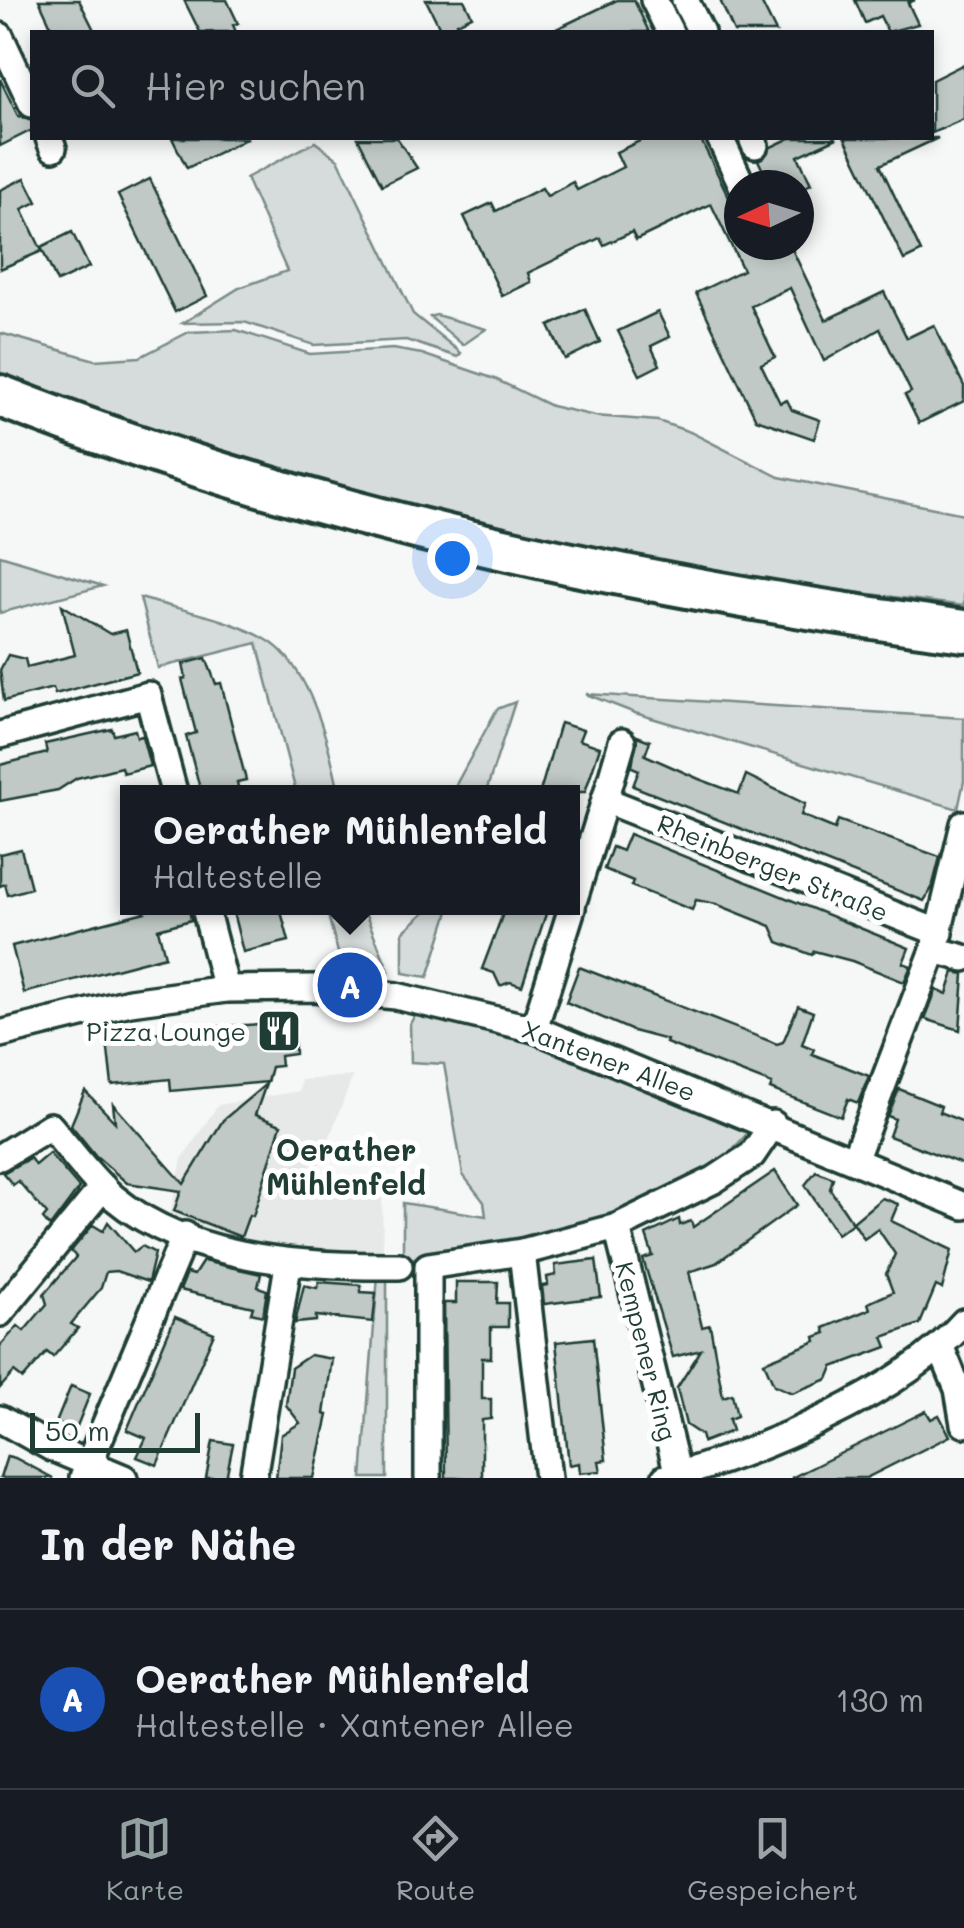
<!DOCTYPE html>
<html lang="de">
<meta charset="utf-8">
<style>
:root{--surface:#171b24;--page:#20242c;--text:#f1f3f6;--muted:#9ea1a6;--line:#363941;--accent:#92a19f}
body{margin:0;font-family:Mali,sans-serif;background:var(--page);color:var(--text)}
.compass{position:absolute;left:724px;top:170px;width:90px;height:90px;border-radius:50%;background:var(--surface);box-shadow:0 5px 15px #0003;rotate:266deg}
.scale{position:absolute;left:30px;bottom:25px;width:170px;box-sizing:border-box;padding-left:10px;border:5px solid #1f3d34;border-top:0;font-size:28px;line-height:35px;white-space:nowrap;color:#1f3d34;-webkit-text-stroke:8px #fff;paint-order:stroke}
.you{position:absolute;left:452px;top:558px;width:35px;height:35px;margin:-25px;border:8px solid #fff;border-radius:50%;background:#1a73e8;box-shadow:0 0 0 15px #1a73e833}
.badge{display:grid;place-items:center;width:65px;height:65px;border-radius:50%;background:var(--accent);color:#fff;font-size:32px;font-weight:700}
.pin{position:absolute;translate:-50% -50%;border:5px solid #fff;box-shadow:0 2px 10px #0006}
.popup{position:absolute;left:120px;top:785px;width:460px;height:130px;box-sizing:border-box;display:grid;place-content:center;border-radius:0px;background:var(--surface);filter:drop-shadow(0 2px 8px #0005);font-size:32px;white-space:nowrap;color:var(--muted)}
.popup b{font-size:38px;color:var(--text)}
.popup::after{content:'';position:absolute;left:50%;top:100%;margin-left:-20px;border:20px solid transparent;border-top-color:var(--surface)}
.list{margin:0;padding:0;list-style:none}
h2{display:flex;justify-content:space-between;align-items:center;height:130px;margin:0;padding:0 40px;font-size:42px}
h2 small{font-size:32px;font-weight:400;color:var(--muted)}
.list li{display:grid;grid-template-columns:65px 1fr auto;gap:30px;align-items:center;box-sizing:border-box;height:180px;padding:0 40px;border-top:2px solid var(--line)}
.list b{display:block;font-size:38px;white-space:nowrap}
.list p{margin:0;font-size:32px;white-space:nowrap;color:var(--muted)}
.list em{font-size:32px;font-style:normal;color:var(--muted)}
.icon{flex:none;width:55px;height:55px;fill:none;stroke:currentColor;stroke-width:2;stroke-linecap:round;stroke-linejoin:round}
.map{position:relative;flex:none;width:964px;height:1478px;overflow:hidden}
.search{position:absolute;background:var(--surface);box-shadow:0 5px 15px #0003;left:30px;right:30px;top:30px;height:110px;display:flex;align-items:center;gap:25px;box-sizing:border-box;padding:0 35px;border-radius:0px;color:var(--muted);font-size:38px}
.sheet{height:310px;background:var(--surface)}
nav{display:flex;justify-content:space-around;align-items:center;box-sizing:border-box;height:140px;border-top:2px solid var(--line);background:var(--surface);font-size:28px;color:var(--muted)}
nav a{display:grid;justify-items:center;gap:5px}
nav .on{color:var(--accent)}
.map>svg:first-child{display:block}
.built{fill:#e6e9e8}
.green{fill:#d6dcdb;stroke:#7a8c88;stroke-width:2.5}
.building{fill:#c0c9c6;stroke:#1f3d34;stroke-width:2.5}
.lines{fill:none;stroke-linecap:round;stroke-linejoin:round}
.street-casing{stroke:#1f3d34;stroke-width:32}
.primary-casing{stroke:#1f3d34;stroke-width:48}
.street{stroke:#fff;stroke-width:25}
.primary{stroke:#fff;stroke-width:40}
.labels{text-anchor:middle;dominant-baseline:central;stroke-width:10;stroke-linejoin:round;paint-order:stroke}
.street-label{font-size:25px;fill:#1f3d34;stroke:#fff}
.poi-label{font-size:25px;fill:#1f3d34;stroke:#fff;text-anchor:end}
.quarter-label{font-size:30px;font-weight:bold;fill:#1f3d34;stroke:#fff}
</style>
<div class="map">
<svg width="964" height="1478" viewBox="0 0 964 1478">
<rect width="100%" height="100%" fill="#f6f7f7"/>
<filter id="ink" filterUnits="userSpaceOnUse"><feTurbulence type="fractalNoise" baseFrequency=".01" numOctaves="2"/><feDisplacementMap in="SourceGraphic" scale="20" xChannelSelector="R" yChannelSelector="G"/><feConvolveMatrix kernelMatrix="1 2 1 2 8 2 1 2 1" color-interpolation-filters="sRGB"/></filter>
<g filter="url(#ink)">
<path class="built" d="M353 1076 312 1183 382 1196 383 1259 251 1245 170 1215 182 1159 218 1105 299 1091 301 1080Z"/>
<g class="green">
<path d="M315 142 338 159 413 314 461 353 458 357 406 340 314 345 244 322 183 323 239 288 287 271 246 178Z"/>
<path d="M436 315 486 329 463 345 430 317Z"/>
<path d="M236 330 310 354 393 349 422 354 495 379 551 406 595 416 658 421 690 432 779 477 964 514V606L698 572 392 500 83 409 0 373V333L95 360 140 357 189 332Z"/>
<path d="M0 555 103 586 0 613Z"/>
<path d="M140 598C180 610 230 618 267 640 310 665 330 748 339 792H296L257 643 158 668Z"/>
<path d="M586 694 964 718V781L958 809 635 713Z"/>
<path d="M515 702 486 792H452L497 709Z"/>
<path d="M326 908H363L389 971 342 967Z"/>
<path d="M429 908H450L428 977 403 973V932Z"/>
<path d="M417 1011 510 1032 753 1127C736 1146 719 1165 698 1180 632 1229 484 1253 403 1259V1203L486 1216 484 1202 463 1175 444 1064 411 1062 410 1024Z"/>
<path d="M378 1275H387V1478H362Z"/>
</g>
<g class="building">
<path d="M39 0H79L95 32H60L56 26 52 28Z"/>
<path d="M184 0H227L238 23 233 25 236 32H200Z"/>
<path d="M426 0H464L472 16 457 23 461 32H442Z"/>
<path d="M617 0H634L649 32H550Z"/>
<path d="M720 0H760L776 32H734Z"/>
<path d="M855 0H915L908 3 918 24 888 32 880 16 865 23Z"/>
<path d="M964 64V119L932 133V80Z"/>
<path d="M0 79 18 116 32 121V130L0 146Z"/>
<path d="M172 138H248L187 168Z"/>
<path d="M358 138H397L417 168 382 185Z"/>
<path d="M646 138H700L739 218V245H790L826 320 884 292 907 338 934 325 964 386V401L919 423 905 395 911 392 880 329 824 361 790 288 751 306 775 357 761 364 780 403 787 400 792 410 820 420 814 439 756 419 696 293 743 270 711 204 636 240 632 232 604 245 600 238 528 273 531 282 502 296 464 216 492 203 496 211 542 188 547 196 573 182 577 190 623 167 616 152Z"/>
<path d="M790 138H837L798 156 811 184 799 190V185H770L758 160 771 147Z"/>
<path d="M845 138H938L880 165 921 252 904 260Z"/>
<path d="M25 178 37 202 22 209 42 251 0 269V190Z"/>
<path d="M150 179 207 296 175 312 118 195Z"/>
<path d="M72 232 89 267 57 282 41 247Z"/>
<path d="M585 309 600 342 565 359 549 326Z"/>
<path d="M658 312 670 337 651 346 660 365 640 375 618 331Z"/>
<path d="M62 605 110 634 126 630 137 672 55 694 53 688 4 701 0 670 8 655 25 659 27 667 75 655Z"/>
<path d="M206 658 216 684 221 683 246 780 237 782 239 792H201L186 736 196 733 182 679 186 678 183 664Z"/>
<path d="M560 723 583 730 579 740 600 747 585 792H540Z"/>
<path d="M112 729 114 735 135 730 137 737 142 736 150 766 123 773 121 767 77 778 58 790 0 801V765L47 753 45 744Z"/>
<path d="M637 736 650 741 645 755 699 779 739 794 746 775 805 804 801 815 835 829 838 820 940 857 932 888 924 901 633 786 639 770 632 767Z"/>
<path d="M629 834 909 948 903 963 911 966 904 982 852 961 814 951 812 955 778 942 771 926 716 904 696 900 692 910 631 886 633 881 604 869 612 847 622 851Z"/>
<path d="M21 849 31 888 8 895 5 884 0 886V854Z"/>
<path d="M144 908H189L191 920 158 929 165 956 24 993 12 946 145 912Z"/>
<path d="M232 908H280L289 941 243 952Z"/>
<path d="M505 908H548L522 986 510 982 500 986 494 973 482 969Z"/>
<path d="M579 967 777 1044 783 1042 798 1006 813 1012 802 1044 814 1049 812 1054 869 1076 858 1103 848 1099 841 1117 770 1089 772 1084 666 1043 667 1040 633 1031 566 1002Z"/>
<path d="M954 972 964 974 960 1030 925 1019 936 990 947 994Z"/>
<path d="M294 1022 295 1054 280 1056 281 1066 271 1067 267 1082 171 1091 170 1079 112 1085 107 1041 178 1029Z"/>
<path d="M266 1084 255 1115 281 1125 253 1216 249 1215 241 1237 174 1211 181 1191 127 1183 96 1156 71 1125 85 1091 115 1122 113 1104 184 1184 223 1120Z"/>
<path d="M899 1089 941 1106 939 1112 964 1122V1165L889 1136 895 1119 888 1116Z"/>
<path d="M49 1153 79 1188 50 1227 43 1219 47 1214 18 1181 13 1185 3 1173 30 1158 35 1165Z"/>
<path d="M775 1171 797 1205 716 1263 689 1272 702 1327 710 1325 723 1397 732 1394 737 1416 729 1419 732 1431 703 1442 701 1435 686 1425 677 1388 701 1350 673 1357 643 1259 653 1256 646 1235 679 1219 680 1225 691 1221 693 1227Z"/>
<path d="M816 1171 833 1178 830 1189 853 1223 837 1234 805 1185Z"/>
<path d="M882 1198 898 1204 891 1221 952 1250 942 1289 936 1286 920 1324 883 1337 887 1347 833 1367 828 1379 792 1393 774 1385 764 1362 816 1341 815 1337 826 1333 824 1328 870 1309 868 1303 893 1292 886 1274 895 1254 878 1229 864 1239 853 1222Z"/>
<path d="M108 1222 134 1252 142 1246 155 1253 148 1282 116 1271 106 1272 101 1288 71 1324 78 1328 53 1357 47 1352 23 1379 14 1372 0 1388V1346L18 1326 24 1331 47 1304 44 1294 76 1257 71 1251 93 1225 103 1231Z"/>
<path d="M596 1260 601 1297 544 1304 542 1286 548 1285 547 1277 556 1275 555 1265Z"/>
<path d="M203 1261 261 1274 258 1287 267 1290 263 1316 251 1313 253 1307 180 1290 187 1273 194 1275Z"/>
<path d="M319 1282 361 1285V1292L376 1293 373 1322 316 1316V1321L295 1323 304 1285 317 1288Z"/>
<path d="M456 1282H498L497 1303H508V1327H491V1358H482V1399H491V1419L482 1420V1478H446L444 1303H456Z"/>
<path d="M175 1317 214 1333 157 1465 137 1457 146 1438 127 1430Z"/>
<path d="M593 1338 606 1460 599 1461 601 1471 580 1473 579 1463 569 1465 556 1342Z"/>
<path d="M310 1355 332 1359 324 1414 328 1415 314 1478H276L281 1435 300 1423 286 1405 291 1368Z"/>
<path d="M71 1386 90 1394 75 1431 56 1423Z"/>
<path d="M926 1411 931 1419 939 1415 950 1436 866 1478H791Z"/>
<path d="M213 1441 233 1444 226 1478H206Z"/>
<path d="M7 1456 15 1458 53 1478H0Z"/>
</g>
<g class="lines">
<defs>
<g id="street">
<path d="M654 0 670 32"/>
<path d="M685 0 701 32"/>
<path d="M0 36 32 104"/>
<path d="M49 138 53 148"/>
<path d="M720 138 742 185"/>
<path d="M752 138 755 145"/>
<path d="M0 735 148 695 174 792"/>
<path d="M605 800 622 742"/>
<path d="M572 905 605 800 940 933"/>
<path d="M205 908 226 989"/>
<path d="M934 950 964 958"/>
<path d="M534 1029 572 908"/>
<path d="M0 1034 130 1002 226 989 313 988 396 996 534 1029 964 1206"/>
<path d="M0 1157 50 1126C67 1146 82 1167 100 1185 175 1260 301 1267 399 1266"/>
<path d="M855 1158 934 950 964 824"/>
<path d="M617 1227 678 1475"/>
<path d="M522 1252 548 1478"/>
<path d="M0 1313 103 1187"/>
<path d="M941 1348 958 1389 964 1424"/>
<path d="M0 1419 52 1448 124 1478"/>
<path d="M83 1478 185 1235"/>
<path d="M253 1478 288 1265"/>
<path d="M428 1478V1266L522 1252 617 1227 714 1180 752 1155 773 1124"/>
<path d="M665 1478C755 1455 903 1392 964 1322"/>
</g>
<path id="primary" d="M0 396C308 517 637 587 964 631"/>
</defs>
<use href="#street" class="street-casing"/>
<use href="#primary" class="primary-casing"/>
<use href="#street" class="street"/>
<use href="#primary" class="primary"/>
</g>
</g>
<defs>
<symbol id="restaurant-square" viewBox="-11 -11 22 22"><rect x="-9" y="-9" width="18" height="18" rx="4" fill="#1f3d34" stroke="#fff"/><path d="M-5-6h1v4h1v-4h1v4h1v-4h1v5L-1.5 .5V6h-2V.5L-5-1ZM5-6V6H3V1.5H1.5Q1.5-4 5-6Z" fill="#fff"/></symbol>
</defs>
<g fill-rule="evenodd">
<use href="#restaurant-square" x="254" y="1006" width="50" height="50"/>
</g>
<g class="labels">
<g class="street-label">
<text transform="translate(773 867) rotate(22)">Rheinberger Straße</text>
<text transform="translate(609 1060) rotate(21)">Xantener Allee</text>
<text transform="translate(647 1351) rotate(76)">Kempener Ring</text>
</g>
<g class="poi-label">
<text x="246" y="1031">Pizza Lounge</text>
</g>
<g class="quarter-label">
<text x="346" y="1149">Oerather<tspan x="346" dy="34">Mühlenfeld</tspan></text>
</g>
</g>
</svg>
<svg class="compass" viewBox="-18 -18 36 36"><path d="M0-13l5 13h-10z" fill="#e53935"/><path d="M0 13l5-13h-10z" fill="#9ea1a6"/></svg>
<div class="scale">50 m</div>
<div class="you"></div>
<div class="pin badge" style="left:350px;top:985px;background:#1a4fb4">A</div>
<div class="popup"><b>Oerather Mühlenfeld</b>Haltestelle</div>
<div class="search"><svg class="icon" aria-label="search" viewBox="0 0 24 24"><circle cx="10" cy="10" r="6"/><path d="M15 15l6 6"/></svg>Hier suchen</div>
</div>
<section class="sheet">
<h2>In der Nähe<small></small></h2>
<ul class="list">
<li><span class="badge" style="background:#1a4fb4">A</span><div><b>Oerather Mühlenfeld</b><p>Haltestelle · Xantener Allee</p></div><em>130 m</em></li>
</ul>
</section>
<nav>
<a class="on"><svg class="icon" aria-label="map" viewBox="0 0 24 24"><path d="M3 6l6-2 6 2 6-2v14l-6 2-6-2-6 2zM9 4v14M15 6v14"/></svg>Karte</a>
<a><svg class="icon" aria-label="directions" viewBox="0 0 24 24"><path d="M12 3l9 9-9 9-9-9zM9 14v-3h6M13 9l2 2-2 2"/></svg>Route</a>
<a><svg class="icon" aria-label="saved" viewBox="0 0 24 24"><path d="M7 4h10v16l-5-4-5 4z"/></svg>Gespeichert</a>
</nav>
